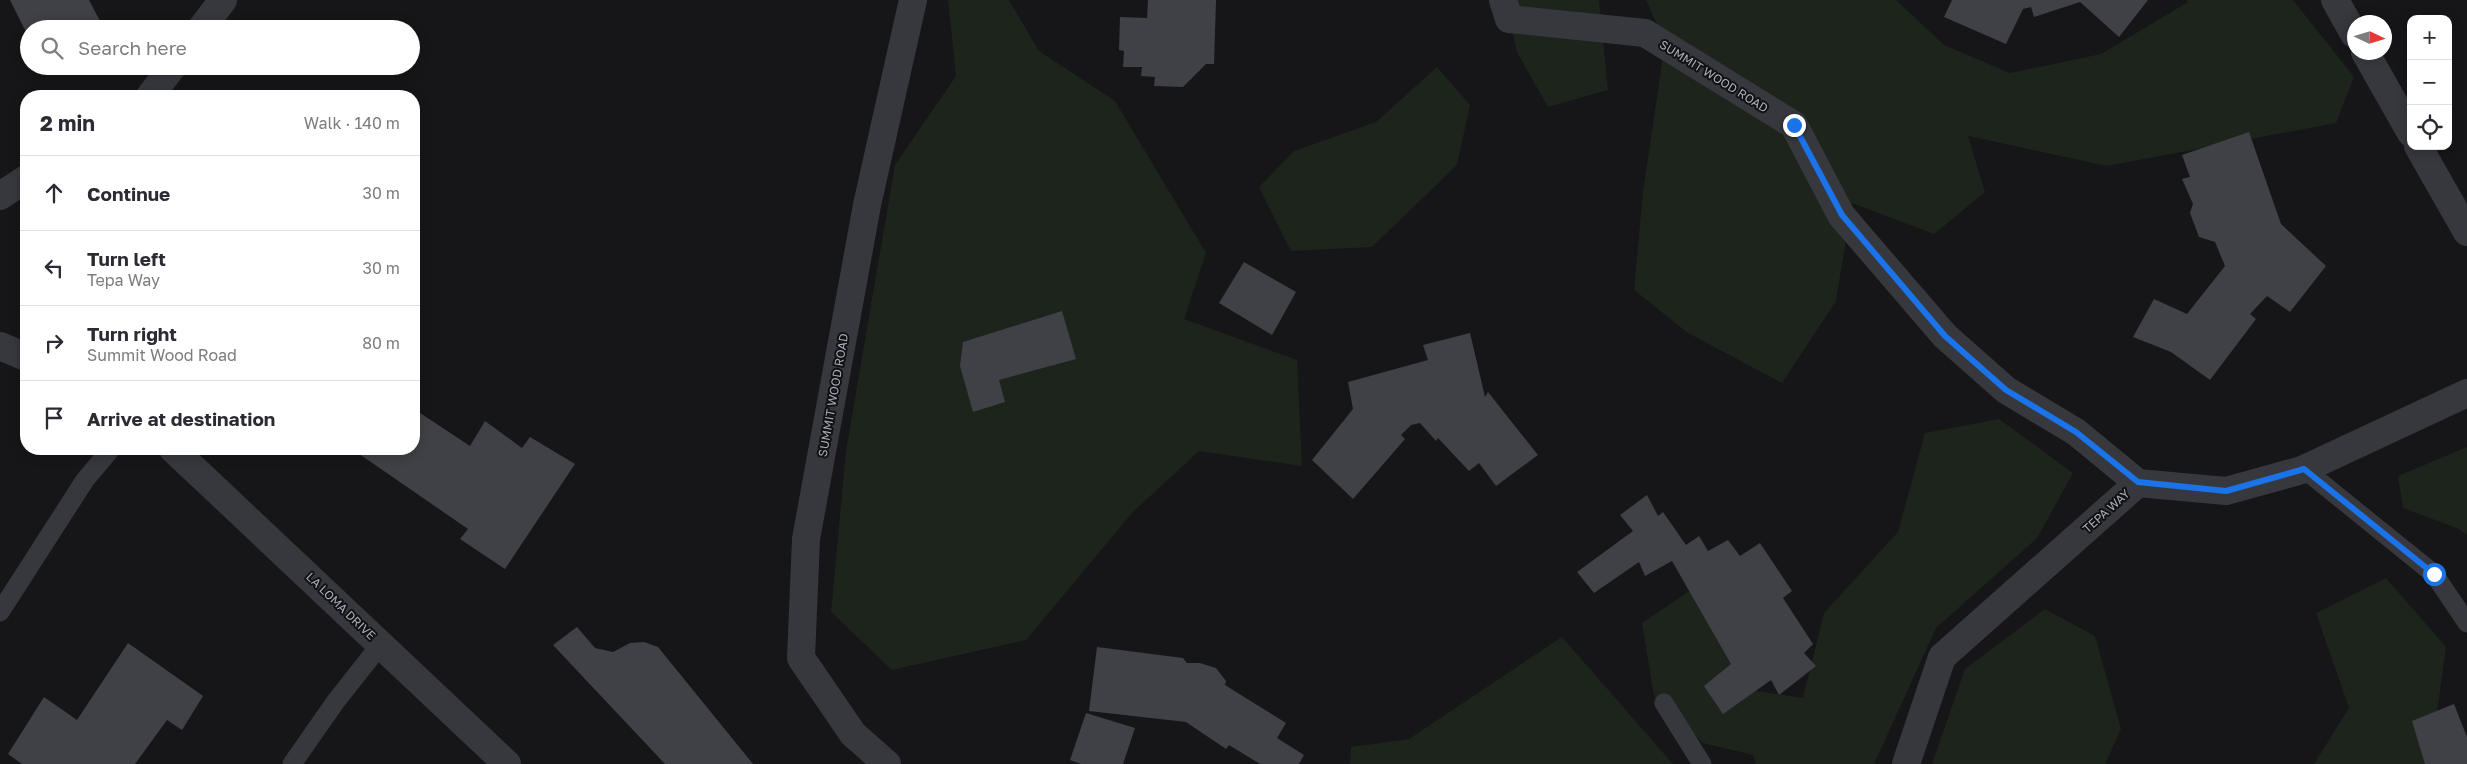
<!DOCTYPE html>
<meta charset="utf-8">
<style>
:root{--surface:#fff;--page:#f7f7f7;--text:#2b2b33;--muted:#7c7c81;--line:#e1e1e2}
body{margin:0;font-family:"Golos Text",sans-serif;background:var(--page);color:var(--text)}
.controls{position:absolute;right:15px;top:15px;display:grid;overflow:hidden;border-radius:10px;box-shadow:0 2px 12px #0003}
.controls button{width:45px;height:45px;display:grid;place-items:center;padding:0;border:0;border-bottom:1px solid var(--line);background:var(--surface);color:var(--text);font:25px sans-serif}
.compass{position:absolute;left:2347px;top:15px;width:45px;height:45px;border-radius:50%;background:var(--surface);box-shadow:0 2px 12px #0003;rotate:94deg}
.stop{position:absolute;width:15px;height:15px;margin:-11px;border:4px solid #1a73e8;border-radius:50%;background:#fff}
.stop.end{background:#1a73e8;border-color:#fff;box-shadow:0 1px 5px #0008}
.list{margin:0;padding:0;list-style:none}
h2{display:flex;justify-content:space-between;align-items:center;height:65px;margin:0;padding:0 20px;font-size:21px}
h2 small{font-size:16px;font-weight:400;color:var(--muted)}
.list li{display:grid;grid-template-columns:32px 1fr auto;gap:15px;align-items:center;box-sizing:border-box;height:75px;padding:0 20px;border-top:1px solid var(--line)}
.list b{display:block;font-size:19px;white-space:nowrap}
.list p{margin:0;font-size:16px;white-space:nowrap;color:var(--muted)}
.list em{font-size:16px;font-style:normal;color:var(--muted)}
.icon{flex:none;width:28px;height:28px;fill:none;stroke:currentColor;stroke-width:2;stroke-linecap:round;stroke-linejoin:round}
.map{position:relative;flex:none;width:2467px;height:764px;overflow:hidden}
.search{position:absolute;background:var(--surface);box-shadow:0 2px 12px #0003;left:20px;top:20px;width:400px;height:55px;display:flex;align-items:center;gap:12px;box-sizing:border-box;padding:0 18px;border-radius:28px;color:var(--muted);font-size:19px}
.panel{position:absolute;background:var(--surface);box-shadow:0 2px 12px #0003;left:20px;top:90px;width:400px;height:365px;border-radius:20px}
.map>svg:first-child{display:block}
.green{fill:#1c241c}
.building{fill:#404146}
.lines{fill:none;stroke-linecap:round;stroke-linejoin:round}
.service{stroke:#37383e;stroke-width:19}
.minor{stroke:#37383e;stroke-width:28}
.route{stroke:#1a73e8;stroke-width:6}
.labels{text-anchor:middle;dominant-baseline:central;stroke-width:4;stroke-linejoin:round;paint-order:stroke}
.street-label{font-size:12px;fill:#a7aeba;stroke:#111113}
</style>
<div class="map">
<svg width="2467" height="764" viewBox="0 0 2467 764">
<rect width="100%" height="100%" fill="#161618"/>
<g class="green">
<path d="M948 0H1009L1039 51 1115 101 1206 253 1184 319 1297 360 1302 466 1199 451 1133 512 1026 640 892 670 831 612 846 451 895 165 956 76Z"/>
<path d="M1505 0H1599L1608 90 1548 107 1517 52Z"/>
<path d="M1646 0H1896L1944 45 2010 73 2101 54 2188 2 2187 0H2293L2354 77 2336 123 2107 166 1968 136 1985 192 1934 234 1852 203 1836 301 1782 383 1688 333 1634 290 1643 191 1665 43Z"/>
<path d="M1437 67 1470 105 1457 165 1372 247 1291 251 1259 187 1294 151 1376 122Z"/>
<path d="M1999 419 2073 473 2037 538 1936 628 1874 764H1756L1753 755 1703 743 1654 696 1642 623 1694 588 1743 689 1803 698 1824 613 1898 532 1925 433Z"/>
<path d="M2467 447V535L2459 529 2403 508 2398 476Z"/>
<path d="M2386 578 2446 647 2430 764H2314L2349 708 2316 613Z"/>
<path d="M2045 609 2095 636 2121 729 2105 764H1932L1965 669Z"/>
<path d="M1562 637 1673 764H1350L1351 747 1409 739Z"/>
</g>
<g class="building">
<path d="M10 0H89L100 21 86 29H29V38Z"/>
<path d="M1148 0H1216L1214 64H1206L1183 87 1154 86 1155 77 1141 76 1142 67H1123L1124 51 1119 50 1120 17 1147 18Z"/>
<path d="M1952 0H2148L2119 37 2080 2 2034 17 2031 7 2023 9 2006 44 1944 17Z"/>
<path d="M2249 132 2281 224 2326 266 2290 312 2267 296 2250 314 2256 319 2210 380 2171 352 2133 337 2154 299 2187 314 2225 266 2215 242 2199 237 2190 213 2193 204 2182 179 2190 177 2182 155Z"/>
<path d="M1244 262 1296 292 1272 335 1219 303Z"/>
<path d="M1062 311 1076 359 999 380 1005 402 973 412 960 366 963 342Z"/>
<path d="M1470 333 1485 397 1488 392 1538 455 1496 486 1479 463 1469 471 1438 438 1436 441 1420 423 1411 425 1401 435 1405 439 1353 499 1312 460 1353 409 1348 382 1428 360 1423 345Z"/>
<path d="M414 409 470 446 485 421 522 448 530 437 575 464 505 569 460 539 468 529 352 449H414Z"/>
<path d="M1647 495 1658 516 1663 512 1686 545 1699 536 1708 551 1728 540 1740 556 1760 543 1792 591 1783 598 1813 644 1804 653 1816 666 1779 695 1771 680 1723 714 1704 686 1731 664 1672 561 1645 576 1639 562 1594 593 1577 572 1633 531 1620 515Z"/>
<path d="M577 627 595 648 613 652 630 643 644 642 658 647 753 764H665L553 645Z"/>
<path d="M128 643 203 696 182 730 167 720 135 764H22L8 754 44 697 77 720Z"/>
<path d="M1097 647 1183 658 1187 663H1200L1216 668 1226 681 1225 685 1286 723 1277 738 1304 755 1299 764H1260L1229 745 1226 749 1186 722 1089 711Z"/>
<path d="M2454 704 2467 737V764H2425L2412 721Z"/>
<path d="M1086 713 1135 728 1123 764H1081L1070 760Z"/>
</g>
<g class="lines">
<g class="service">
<path d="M2304 469 2434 574 2467 623"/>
<path d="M0 612 85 480 111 449"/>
<path d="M1664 703 1702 764"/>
<path d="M292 764 336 701 381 644"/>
</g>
<g class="minor">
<path d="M1503 0 1509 19 1645 33 1794 125 1841 215 1945 336 2006 390 2076 432 2138 483"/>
<path d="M2335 0 2354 34"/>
<path d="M201 29 223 0"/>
<path d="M2365 52 2411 133"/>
<path d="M150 96 173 66"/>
<path d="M2418 146 2467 232"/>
<path d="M0 196 26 179"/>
<path d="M0 346 26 357"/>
<path d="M173 449 507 764"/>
<path d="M887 764 853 734 801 658 806 539 867 205 913 0"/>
<path d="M1906 764 1942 657 2138 483 2226 491 2302 470 2467 393"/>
</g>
</g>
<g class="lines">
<path class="route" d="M1794 125 1842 215 1945 336 2006 390 2076 432 2138 482 2226 491 2304 469 2434 574"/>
</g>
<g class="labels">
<g class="street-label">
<text transform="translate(1714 76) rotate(32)">SUMMIT WOOD ROAD</text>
<text transform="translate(833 395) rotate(-80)">SUMMIT WOOD ROAD</text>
<text transform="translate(2106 511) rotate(-42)">TEPA WAY</text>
<text transform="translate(341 606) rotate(44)">LA LOMA DRIVE</text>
</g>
</g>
</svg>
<div class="controls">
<button>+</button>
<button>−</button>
<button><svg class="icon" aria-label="locate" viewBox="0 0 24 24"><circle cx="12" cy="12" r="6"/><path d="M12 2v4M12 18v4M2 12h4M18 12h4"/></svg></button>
</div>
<svg class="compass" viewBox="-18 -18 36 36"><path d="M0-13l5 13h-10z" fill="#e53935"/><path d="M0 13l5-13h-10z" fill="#7c7c81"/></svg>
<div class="stop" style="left:2434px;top:574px"></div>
<div class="stop end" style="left:1794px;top:125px"></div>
<div class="search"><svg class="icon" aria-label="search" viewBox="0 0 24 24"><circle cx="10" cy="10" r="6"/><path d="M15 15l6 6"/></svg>Search here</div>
<section class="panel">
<h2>2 min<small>Walk · 140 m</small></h2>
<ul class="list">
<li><svg class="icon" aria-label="ahead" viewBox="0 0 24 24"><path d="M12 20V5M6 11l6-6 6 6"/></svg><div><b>Continue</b></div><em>30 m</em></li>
<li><svg class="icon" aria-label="left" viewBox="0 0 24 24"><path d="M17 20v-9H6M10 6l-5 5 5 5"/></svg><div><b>Turn left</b><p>Tepa Way</p></div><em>30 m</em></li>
<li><svg class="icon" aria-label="right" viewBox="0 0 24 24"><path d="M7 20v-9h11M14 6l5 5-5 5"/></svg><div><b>Turn right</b><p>Summit Wood Road</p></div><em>80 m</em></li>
<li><svg class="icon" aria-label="arrive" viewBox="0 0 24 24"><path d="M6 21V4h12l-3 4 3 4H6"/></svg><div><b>Arrive at destination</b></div></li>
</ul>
</section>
</div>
